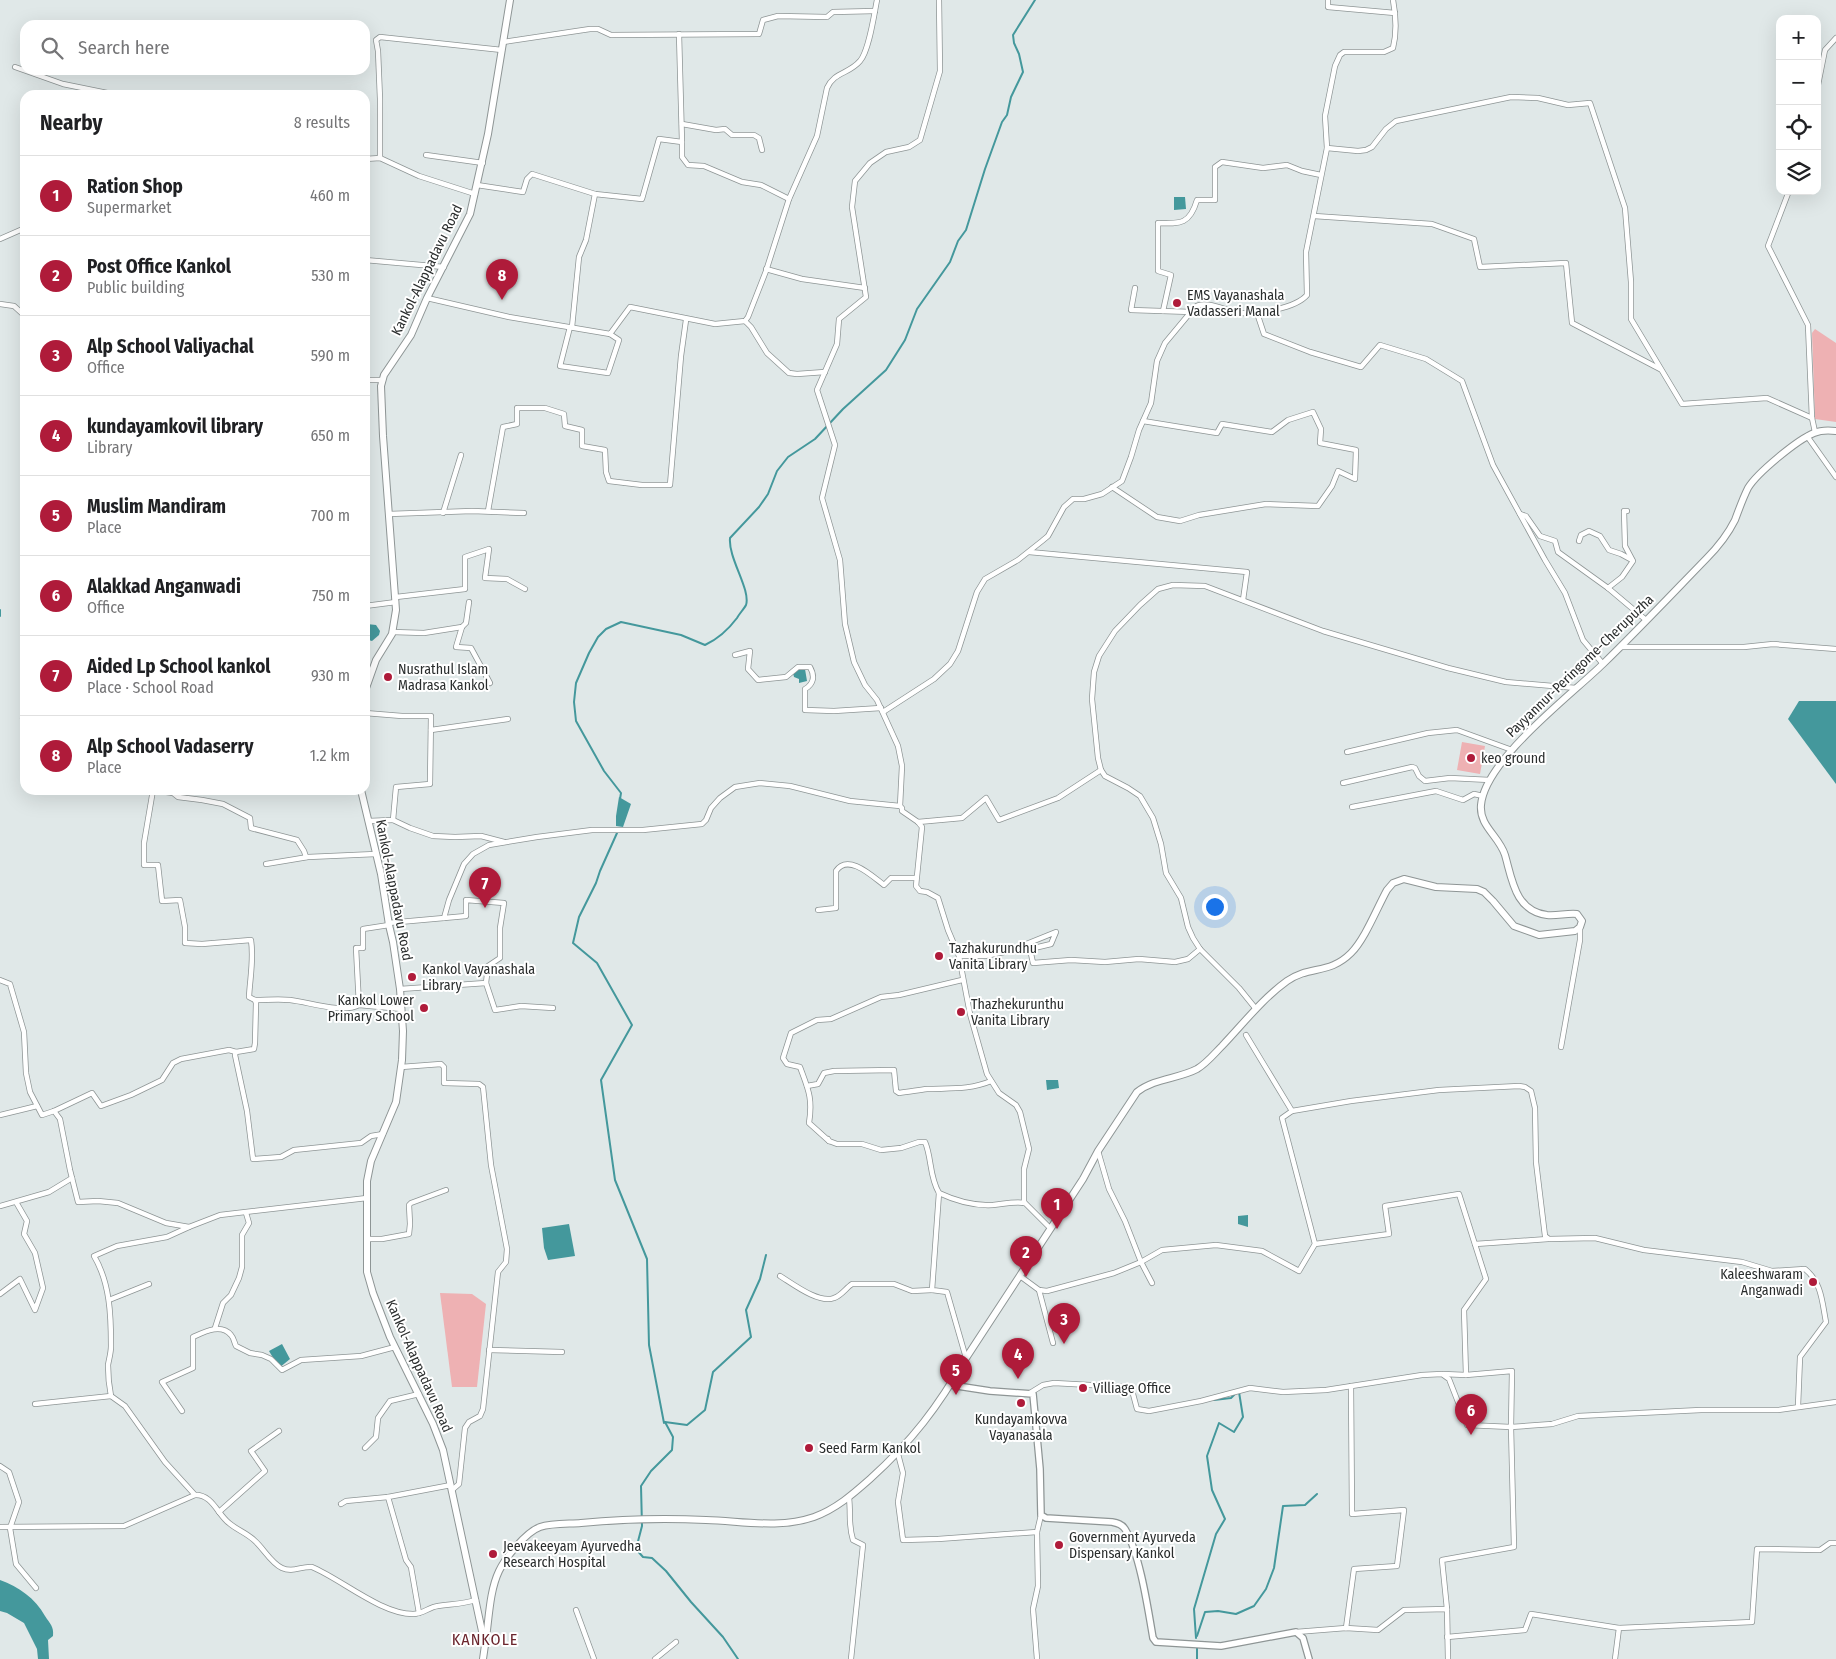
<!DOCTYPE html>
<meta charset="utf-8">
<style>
:root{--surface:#fff;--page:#f2f2f2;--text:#202124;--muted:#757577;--line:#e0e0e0;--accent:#af1b3a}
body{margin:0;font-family:"Fira Sans Condensed",sans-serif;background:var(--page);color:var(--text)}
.controls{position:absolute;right:15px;top:15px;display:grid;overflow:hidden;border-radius:10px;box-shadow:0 5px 20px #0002}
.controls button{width:45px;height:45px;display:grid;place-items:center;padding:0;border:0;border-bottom:1px solid var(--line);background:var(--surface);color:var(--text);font:25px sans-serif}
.you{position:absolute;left:1214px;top:906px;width:18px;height:18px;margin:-12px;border:4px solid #fff;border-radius:50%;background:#1a73e8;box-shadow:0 0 0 8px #1a73e833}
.badge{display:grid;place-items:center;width:32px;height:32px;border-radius:50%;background:var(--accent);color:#fff;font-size:16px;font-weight:700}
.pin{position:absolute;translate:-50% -41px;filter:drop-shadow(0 1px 2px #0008)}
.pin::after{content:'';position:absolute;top:26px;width:18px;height:15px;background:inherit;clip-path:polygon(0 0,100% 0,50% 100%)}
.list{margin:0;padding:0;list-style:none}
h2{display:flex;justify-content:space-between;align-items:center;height:65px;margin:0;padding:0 20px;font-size:21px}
h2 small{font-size:16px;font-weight:400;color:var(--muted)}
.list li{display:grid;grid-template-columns:32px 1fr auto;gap:15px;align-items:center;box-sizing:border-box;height:80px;padding:0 20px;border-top:1px solid var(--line)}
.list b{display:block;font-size:19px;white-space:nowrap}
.list p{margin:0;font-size:16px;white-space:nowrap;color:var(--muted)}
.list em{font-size:16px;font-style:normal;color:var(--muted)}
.icon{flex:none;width:28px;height:28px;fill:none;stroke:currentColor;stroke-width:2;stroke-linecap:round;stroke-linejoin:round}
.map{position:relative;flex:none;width:1836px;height:1659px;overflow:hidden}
.search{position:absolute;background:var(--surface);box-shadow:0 5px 20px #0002;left:20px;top:20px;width:350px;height:55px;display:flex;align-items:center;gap:12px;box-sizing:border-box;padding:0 18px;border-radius:15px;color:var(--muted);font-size:19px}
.panel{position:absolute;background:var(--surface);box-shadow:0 5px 20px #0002;left:20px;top:90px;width:350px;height:705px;border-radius:15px}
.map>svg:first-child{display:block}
.green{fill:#eeb1b3}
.water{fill:#44989c}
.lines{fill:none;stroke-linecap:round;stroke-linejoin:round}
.stream{stroke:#44989c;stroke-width:2}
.minor-casing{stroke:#8e9595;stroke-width:6}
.tertiary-casing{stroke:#8e9595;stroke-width:8}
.secondary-casing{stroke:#8e9595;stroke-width:8}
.minor{stroke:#fff;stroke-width:4.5}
.tertiary{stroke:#fff;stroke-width:5.5}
.secondary{stroke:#fff;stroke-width:6}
.poi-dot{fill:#af1b3a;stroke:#fff;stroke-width:2}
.labels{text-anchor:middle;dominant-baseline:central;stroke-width:4;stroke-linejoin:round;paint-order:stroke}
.street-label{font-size:14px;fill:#2a2d2d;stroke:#fff}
.poi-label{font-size:14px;fill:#2a2d2d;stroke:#fff;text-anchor:start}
.quarter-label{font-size:16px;letter-spacing:1px;fill:#6b252d;stroke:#fff}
</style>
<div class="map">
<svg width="1836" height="1659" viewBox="0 0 1836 1659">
<rect width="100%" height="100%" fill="#e0e8e8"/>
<g class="green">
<path d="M1815 329 1836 343V422L1815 419 1812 333Z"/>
<path d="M1462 742 1485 746 1480 774 1457 770Z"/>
<path d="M440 1293 472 1294 486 1304 477 1387H452Z"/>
</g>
<g class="water">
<path d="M1174 197H1185L1186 209 1174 210Z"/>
<path d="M367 624 376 625 380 631 379 635 372 641 365 639V625Z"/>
<path d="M805 669 807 681 799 683V679L794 677 793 673 796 672 797 670Z"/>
<path d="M1799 701H1836V784L1788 719Z"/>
<path d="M619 797 631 804 623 827 616 826V816Z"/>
<path d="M1046 1080H1058L1059 1088 1047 1090Z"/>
<path d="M1248 1215V1227L1238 1224V1216Z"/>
<path d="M569 1224 575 1256 548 1260 544 1248 542 1228Z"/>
<path d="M282 1344 290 1359 279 1368 269 1351Z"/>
<path d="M0 1580C19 1587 35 1598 45 1616 50 1624 54 1626 53 1636L48 1640 49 1659H38L37 1649 24 1623 7 1613 0 1611Z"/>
</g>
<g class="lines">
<g class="stream">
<path d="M0 610V616"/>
<path d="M620 799 621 793 604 771 576 721 574 702 576 683 589 653 598 637 606 629 621 622 681 635 705 645C718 639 728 630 737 618 739 614 744 609 746 605 751 590 728 558 730 538L759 507 768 494 777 471 788 457 815 439 843 409 886 370 905 340 917 309 950 262 958 241 966 230 985 169 1002 122 1007 115 1011 97 1023 72 1019 54 1014 43 1013 35 1035 0"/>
<path d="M617 833 600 871 596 883 579 917 573 943 597 963 632 1025 601 1080 615 1180 647 1259 649 1345 664 1423"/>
<path d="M1214 1400 1231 1398 1235 1394"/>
<path d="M665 1422 673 1437 672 1450 651 1471 641 1486 642 1526 636 1549 643 1557 652 1558 666 1571 691 1602 723 1637 738 1659"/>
<path d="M665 1422 687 1425 705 1410 713 1372 751 1337 746 1310 760 1279 766 1255"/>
<path d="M1197 1636 1205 1612 1218 1611 1236 1614 1254 1606 1266 1589 1274 1568 1283 1506 1305 1505 1317 1494"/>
<path d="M1196 1638 1194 1609 1216 1534 1225 1519 1212 1490 1207 1456 1219 1423 1234 1432 1243 1417 1239 1392"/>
<path d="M1197 1647V1659"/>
</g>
<defs>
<g id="minor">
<path d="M939 0 940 71 920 140 909 147 886 152 870 163 855 181 852 207 866 297 839 319 837 344 817 390 835 445 822 498 840 560 845 624 854 662 865 685 877 700 898 746 902 766 900 806 902 808V811L918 822 922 827 916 886 920 891 927 892 938 898 948 930 959 956 970 1014 987 1074 999 1093 1016 1105 1020 1112 1029 1149 1024 1169V1203"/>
<path d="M1328 0V7L1395 13"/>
<path d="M679 34 682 142"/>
<path d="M503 42 590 29H598L611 35 759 34 763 20 778 16 827 17 833 12 875 11"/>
<path d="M15 67 63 84 117 95"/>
<path d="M1817 90 1825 50 1836 38"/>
<path d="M682 124 716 130 725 129 732 135H754L759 138 762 150"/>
<path d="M1327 148 1358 151 1366 150 1372 147 1386 129 1396 121 1511 97 1538 98 1568 105 1590 103 1625 208 1631 282V319L1682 404 1767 398 1812 418"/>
<path d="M426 155 483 163"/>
<path d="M380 158V99L378 51 376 40 380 37 502 50"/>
<path d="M365 159 380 158 419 176 475 194"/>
<path d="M477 185 523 192 527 179 532 174 595 194 586 240 579 257 572 327"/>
<path d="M1789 191 1768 246 1808 325 1812 418 1815 432"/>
<path d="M595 194 642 199 659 139 682 142V157L688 165 704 166 742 182 761 185 789 199"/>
<path d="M1314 216 1432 224 1474 239 1480 267 1566 263 1572 323 1660 369"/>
<path d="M0 239 25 228"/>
<path d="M365 260 444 267"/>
<path d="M766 269 802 279 865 288"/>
<path d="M1135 288 1131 310 1192 312"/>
<path d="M427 298 509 317 610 334 630 307 715 324 745 321 748 317 766 271 789 199 817 136 827 88C834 72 849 74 860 61 869 51 874 15 877 0"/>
<path d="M0 304 14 306 25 316"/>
<path d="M1163 311 1171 275 1158 271V223C1181 224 1190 224 1197 200H1215V167L1222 162 1263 168 1287 165 1302 171 1321 175"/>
<path d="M1257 313 1264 334 1310 352 1361 367 1380 345 1426 359 1462 381 1493 465 1545 560 1565 593 1583 640 1603 664"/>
<path d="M745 321 751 327 767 353 789 373 797 374 825 372"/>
<path d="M570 327 560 366 608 373 619 340 610 334"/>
<path d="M365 380H383"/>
<path d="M1807 436 1836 477"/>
<path d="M1112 487 1157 517 1180 521 1199 515 1266 504 1318 506 1332 486 1338 471 1355 479 1356 450 1320 443 1321 429 1313 412 1288 420 1272 432 1222 424 1217 433 1143 421"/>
<path d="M488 511 503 427 517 424V408H545L564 414 565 426 582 430V446L605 450 606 472 609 481 642 485H670L681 356 686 320"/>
<path d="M443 513 461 455"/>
<path d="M389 514 472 511 524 513"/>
<path d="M1520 514 1526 516 1540 536 1555 541 1558 552 1608 588 1646 620"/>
<path d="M1579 541 1581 535 1589 531 1600 536 1609 550 1621 554 1632 560"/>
<path d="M1029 552 1247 572 1243 600"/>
<path d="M1608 588 1622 577 1633 561 1625 546 1624 511H1627"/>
<path d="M396 597 465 589V557L489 549 485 578 507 579 525 589"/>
<path d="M365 606 396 602"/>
<path d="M462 627 456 647 471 648 490 683"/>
<path d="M392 632 424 633 462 627 466 623 469 602"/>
<path d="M1620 647H1744L1773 644 1836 649"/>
<path d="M735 655 750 651 748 669 758 680 786 677 798 667H810C815 676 814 684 805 689V710L834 711 881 708"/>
<path d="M883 712 934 679 950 664 958 651 977 592 985 579 1018 560 1042 541 1048 536 1064 507 1073 499H1084L1102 494 1122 481 1131 457 1139 430 1151 403 1157 361 1165 343 1195 307C1205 299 1228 312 1240 313 1257 315 1296 308 1307 295L1306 252 1327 148 1325 116 1335 66 1340 55 1344 52H1384L1393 48C1397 32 1396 16 1393 0"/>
<path d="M365 713 402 716H431L430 784 396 787 393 820 368 821"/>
<path d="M23 718 25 719"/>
<path d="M431 730 508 719"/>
<path d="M1347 752 1428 733 1457 730 1512 750"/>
<path d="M1343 783 1412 767 1415 768 1419 776 1425 781 1450 778 1490 780"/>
<path d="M1352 807 1436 791 1463 800 1474 794 1483 796"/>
<path d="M393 820 410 828 433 836 455 837 481 836 504 842"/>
<path d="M918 822 962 818 986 798 999 820 1058 798 1101 770"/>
<path d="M306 857 304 851 297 840 251 828 250 818 223 804 202 800 178 797 173 793 153 790 144 843V865H158L162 901 180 900 185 927V943L202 944 251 940C254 959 250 978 249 997L255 1000 256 1003 255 1043 254 1049 236 1052 235 1055 247 1111 253 1159 281 1157 294 1150 361 1143 371 1136 383 1134"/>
<path d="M266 864 308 857 376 854"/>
<path d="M818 910 836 908V871C848 853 872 876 884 885L891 878H916"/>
<path d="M444 918 466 916V900L504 903 500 928V958L488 966 486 983"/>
<path d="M388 923 444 918 449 900 464 864 473 854 489 845 537 837 592 830H643L702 824 706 820 711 808 720 798 735 787 760 783 790 786 850 801 900 806"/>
<path d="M959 956H985L1009 951 1056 932 1051 944 1030 949 1033 963 1071 960 1105 962 1139 959 1175 962 1188 959 1200 949"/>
<path d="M0 980 10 984 24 1032 26 1073 30 1092 42 1115 54 1111 60 1119 70 1170 78 1202 98 1201 118 1203 166 1223 189 1227 220 1215 367 1198"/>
<path d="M400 989 486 983 495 1010 521 1006 553 1008"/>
<path d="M255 1000C267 1000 279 999 290 1000 309 1002 342 1014 359 1005L402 1009"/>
<path d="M359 1005 356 948H363V929L389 925"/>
<path d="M1256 1009 1239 988 1200 949 1193 938 1188 927 1181 898 1166 873 1161 844 1153 818 1140 796 1128 788 1105 776 1101 770 1098 758 1092 699 1094 672 1099 656 1115 631 1140 605 1158 589 1173 585 1205 586 1323 631 1448 668 1506 682 1576 688"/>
<path d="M1246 1035 1292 1111"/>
<path d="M1561 1047 1580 940V927"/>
<path d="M401 1067 441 1064 444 1067V1083L479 1084 483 1087 491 1165 507 1249 506 1262 498 1272 483 1409 480 1416 469 1422 465 1428 459 1484 452 1490"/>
<path d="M807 1086 818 1084 824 1073 834 1071 894 1070 896 1091 899 1093C909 1092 918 1090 927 1089 950 1088 970 1090 991 1081"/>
<path d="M54 1111 92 1093 101 1106 131 1095 162 1080 173 1063 181 1059 229 1050 236 1052"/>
<path d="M0 1115 37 1106"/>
<path d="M828 1139 829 1141 837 1144H862L881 1150 901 1148 919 1142H925C932 1158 929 1176 939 1193 956 1201 975 1206 993 1205 1004 1204 1015 1201 1025 1203L1050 1228"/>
<path d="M829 1141 809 1123C813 1098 808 1089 800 1067L787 1064 783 1058 791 1033 817 1020 831 1019 881 997 899 995 962 980"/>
<path d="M1098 1151 1109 1189 1125 1221 1141 1262 1152 1283"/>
<path d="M939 1193 932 1290 947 1292 966 1358"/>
<path d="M0 1206 49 1192 72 1178"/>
<path d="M189 1227 167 1237 117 1246 94 1256C110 1283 111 1315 111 1346 111 1353 109 1359 108 1365 108 1376 109 1386 111 1396L125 1406 165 1462 195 1495C212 1494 218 1515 229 1523 237 1530 247 1533 255 1541 264 1549 271 1563 282 1568 293 1573 301 1566 312 1567 341 1579 381 1614 413 1614 423 1614 429 1607 438 1606 452 1604 463 1604 476 1600"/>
<path d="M367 1239H382L409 1234 410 1224 409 1205 411 1203 446 1190"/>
<path d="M1315 1244 1389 1234 1385 1206 1459 1194 1486 1279 1464 1310 1466 1375 1512 1371 1511 1427 1514 1547 1442 1560 1447 1609"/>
<path d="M1475 1244 1548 1239"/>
<path d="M780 1276C793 1284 819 1304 834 1298 841 1296 846 1288 852 1284H894L912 1291 932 1290"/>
<path d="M1020 1276 1039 1290 1047 1291 1114 1273 1141 1262 1162 1250 1216 1245 1262 1251 1299 1271 1315 1244 1282 1118 1292 1111 1351 1101 1439 1090 1519 1086 1525 1087 1531 1091 1535 1108 1536 1162 1545 1236 1549 1239 1595 1238 1644 1250 1742 1262 1772 1271 1805 1269C1822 1283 1822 1302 1826 1322L1800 1357 1798 1406"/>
<path d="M1039 1290 1053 1343"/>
<path d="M0 1294 20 1279 35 1310 43 1288 35 1253 24 1234 27 1221 16 1202"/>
<path d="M109 1300 149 1284"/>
<path d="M215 1328 223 1303 231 1295 239 1278 242 1267V1235L249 1223 246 1213"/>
<path d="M489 1350 562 1352"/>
<path d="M1443 1374 1466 1375"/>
<path d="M1030 1393 1043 1385 1054 1383 1126 1387 1130 1388 1133 1394 1137 1409 1149 1411 1201 1401 1250 1388 1283 1392 1326 1390 1422 1375 1442 1374 1449 1379 1467 1425 1511 1427 1552 1424 1578 1416 1701 1410H1778L1836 1402"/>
<path d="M35 1404 111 1396"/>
<path d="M182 1411 162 1382 193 1368V1337C204 1332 221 1323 231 1335 234 1338 234 1342 236 1346L250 1353 262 1355 271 1359 282 1370 301 1360 361 1356 395 1347"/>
<path d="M365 1448 376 1437 378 1418 390 1401 419 1394"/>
<path d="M898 1454 903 1473 898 1502 903 1540 938 1539 1037 1532 1041 1515"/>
<path d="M0 1466 9 1472 19 1502 10 1528 16 1564 36 1588"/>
<path d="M849 1498C851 1514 848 1524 853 1540L863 1545 851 1659"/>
<path d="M341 1504 346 1501 388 1497"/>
<path d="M219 1512 265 1471 251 1451 279 1431"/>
<path d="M0 1527 124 1526 195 1495"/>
<path d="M576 1610 594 1659"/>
<path d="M419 1613 411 1567 406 1560 388 1497 451 1485"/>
<path d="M1346 1628 1354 1569 1397 1566 1404 1510 1352 1514 1351 1386"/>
<path d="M1296 1632 1346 1628 1378 1630 1404 1610 1447 1609 1448 1659"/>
<path d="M1447 1637 1525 1630 1531 1614 1619 1628"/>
<path d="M655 1659 676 1642"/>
<path d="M1037 1659 1033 1609 1038 1586 1037 1532"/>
<path d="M1615 1659 1619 1628 1752 1622 1757 1549 1820 1550 1830 1543H1836"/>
</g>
<path id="tertiary" d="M951 1385 990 1391 1033 1394 1040 1469 1041 1515 1046 1518 1112 1522C1117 1523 1122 1524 1125 1529 1140 1554 1148 1609 1153 1638L1156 1642 1221 1646 1296 1632 1303 1638 1309 1659"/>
<g id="secondary">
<path d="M365 691 376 660 392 634 396 610 383 436 381 386 384 375 411 335 427 298 470 214 488 134 510 0"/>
<path d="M361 790 381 874 389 925 393 942 400 989 403 1031 402 1060 396 1102 371 1161 367 1181V1272L373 1293 390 1337 433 1424 443 1450 485 1645 483 1659"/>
<path d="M485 1645C489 1621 489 1592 499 1571 505 1558 526 1532 540 1527 552 1523 569 1524 581 1523 623 1519 664 1518 706 1520 742 1521 779 1529 814 1517 836 1509 853 1494 870 1479 912 1441 938 1407 966 1358L1083 1179 1098 1151 1137 1092C1155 1078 1178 1079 1197 1069 1207 1063 1214 1054 1222 1046 1243 1024 1262 999 1287 981 1310 965 1329 975 1351 953 1365 939 1377 908 1387 890L1393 883 1404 879 1436 887 1477 889 1484 892 1493 901 1514 926 1539 935 1575 931 1580 927 1582 921 1577 914C1567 913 1557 916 1547 915 1515 911 1512 879 1505 855 1499 836 1479 826 1481 805 1485 760 1570 696 1603 664 1638 630 1672 594 1706 559 1717 548 1728 534 1735 520 1739 509 1743 498 1748 488 1757 473 1797 440 1814 433 1821 430 1828 430 1836 431"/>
</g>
</defs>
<use href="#minor" class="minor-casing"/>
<use href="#tertiary" class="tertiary-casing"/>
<use href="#secondary" class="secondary-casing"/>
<use href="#minor" class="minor"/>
<use href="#tertiary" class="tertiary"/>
<use href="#secondary" class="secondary"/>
</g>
<g class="poi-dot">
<circle cx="1177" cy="303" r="5"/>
<circle cx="388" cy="677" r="5"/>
<circle cx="1471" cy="758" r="5"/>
<circle cx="939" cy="956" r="5"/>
<circle cx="412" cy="977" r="5"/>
<circle cx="424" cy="1008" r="5"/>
<circle cx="961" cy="1012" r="5"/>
<circle cx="1813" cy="1282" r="5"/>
<circle cx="1083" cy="1388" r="5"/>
<circle cx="1021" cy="1403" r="5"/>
<circle cx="809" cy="1448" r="5"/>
<circle cx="1059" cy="1545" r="5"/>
<circle cx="493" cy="1554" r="5"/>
</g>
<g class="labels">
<g class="street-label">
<text transform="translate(427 270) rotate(-64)">Kankol-Alappadavu Road</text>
<text transform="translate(1580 666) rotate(-44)">Payyannur-Peringome-Cherupuzha</text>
<text transform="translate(394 890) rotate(79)">Kankol-Alappadavu Road</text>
<text transform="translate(419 1366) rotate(66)">Kankol-Alappadavu Road</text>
</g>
<g class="poi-label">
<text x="1187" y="295">EMS Vayanashala<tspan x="1187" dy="16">Vadasseri Manal</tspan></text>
<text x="398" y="669">Nusrathul Islam<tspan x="398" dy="16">Madrasa Kankol</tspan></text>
<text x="1481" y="758">keo ground</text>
<text x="949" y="948">Tazhakurundhu<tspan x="949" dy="16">Vanita Library</tspan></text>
<text x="422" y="969">Kankol Vayanashala<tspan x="422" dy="16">Library</tspan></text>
<text x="414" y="1000" text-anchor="end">Kankol Lower<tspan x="414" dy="16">Primary School</tspan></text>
<text x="971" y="1004">Thazhekurunthu<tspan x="971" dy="16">Vanita Library</tspan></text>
<text x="1803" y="1274" text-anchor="end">Kaleeshwaram<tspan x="1803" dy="16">Anganwadi</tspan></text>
<text x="1093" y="1388">Villiage Office</text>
<text x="1021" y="1419" text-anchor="middle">Kundayamkovva<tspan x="1021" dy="16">Vayanasala</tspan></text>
<text x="819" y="1448">Seed Farm Kankol</text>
<text x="1069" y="1537">Government Ayurveda<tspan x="1069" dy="16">Dispensary Kankol</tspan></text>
<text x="503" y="1546">Jeevakeeyam Ayurvedha<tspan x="503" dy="16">Research Hospital</tspan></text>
</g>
<g class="quarter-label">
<text x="485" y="1639">KANKOLE</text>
</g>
</g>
</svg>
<div class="controls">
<button>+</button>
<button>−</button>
<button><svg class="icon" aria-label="locate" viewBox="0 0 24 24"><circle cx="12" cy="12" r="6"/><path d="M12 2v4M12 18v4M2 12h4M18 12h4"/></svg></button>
<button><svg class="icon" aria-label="layers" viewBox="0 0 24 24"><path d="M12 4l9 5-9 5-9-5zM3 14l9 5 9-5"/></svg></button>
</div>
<div class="you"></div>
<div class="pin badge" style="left:1057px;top:1229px">1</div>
<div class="pin badge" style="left:1026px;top:1277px">2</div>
<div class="pin badge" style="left:1064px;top:1344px">3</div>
<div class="pin badge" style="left:1018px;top:1379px">4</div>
<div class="pin badge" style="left:956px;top:1395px">5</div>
<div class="pin badge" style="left:1471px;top:1435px">6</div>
<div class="pin badge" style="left:485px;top:908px">7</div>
<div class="pin badge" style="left:502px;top:300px">8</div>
<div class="search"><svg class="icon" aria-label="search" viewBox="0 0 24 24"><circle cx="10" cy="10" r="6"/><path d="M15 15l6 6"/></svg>Search here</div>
<section class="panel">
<h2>Nearby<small>8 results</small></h2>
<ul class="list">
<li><span class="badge">1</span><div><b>Ration Shop</b><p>Supermarket</p></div><em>460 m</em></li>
<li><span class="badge">2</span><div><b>Post Office Kankol</b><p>Public building</p></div><em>530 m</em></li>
<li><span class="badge">3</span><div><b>Alp School Valiyachal</b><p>Office</p></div><em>590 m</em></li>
<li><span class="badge">4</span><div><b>kundayamkovil library</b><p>Library</p></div><em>650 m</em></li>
<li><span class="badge">5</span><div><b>Muslim Mandiram</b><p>Place</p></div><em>700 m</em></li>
<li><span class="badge">6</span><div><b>Alakkad Anganwadi</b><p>Office</p></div><em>750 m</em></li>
<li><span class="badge">7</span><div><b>Aided Lp School kankol</b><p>Place · School Road</p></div><em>930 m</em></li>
<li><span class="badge">8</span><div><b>Alp School Vadaserry</b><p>Place</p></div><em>1.2 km</em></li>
</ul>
</section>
</div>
